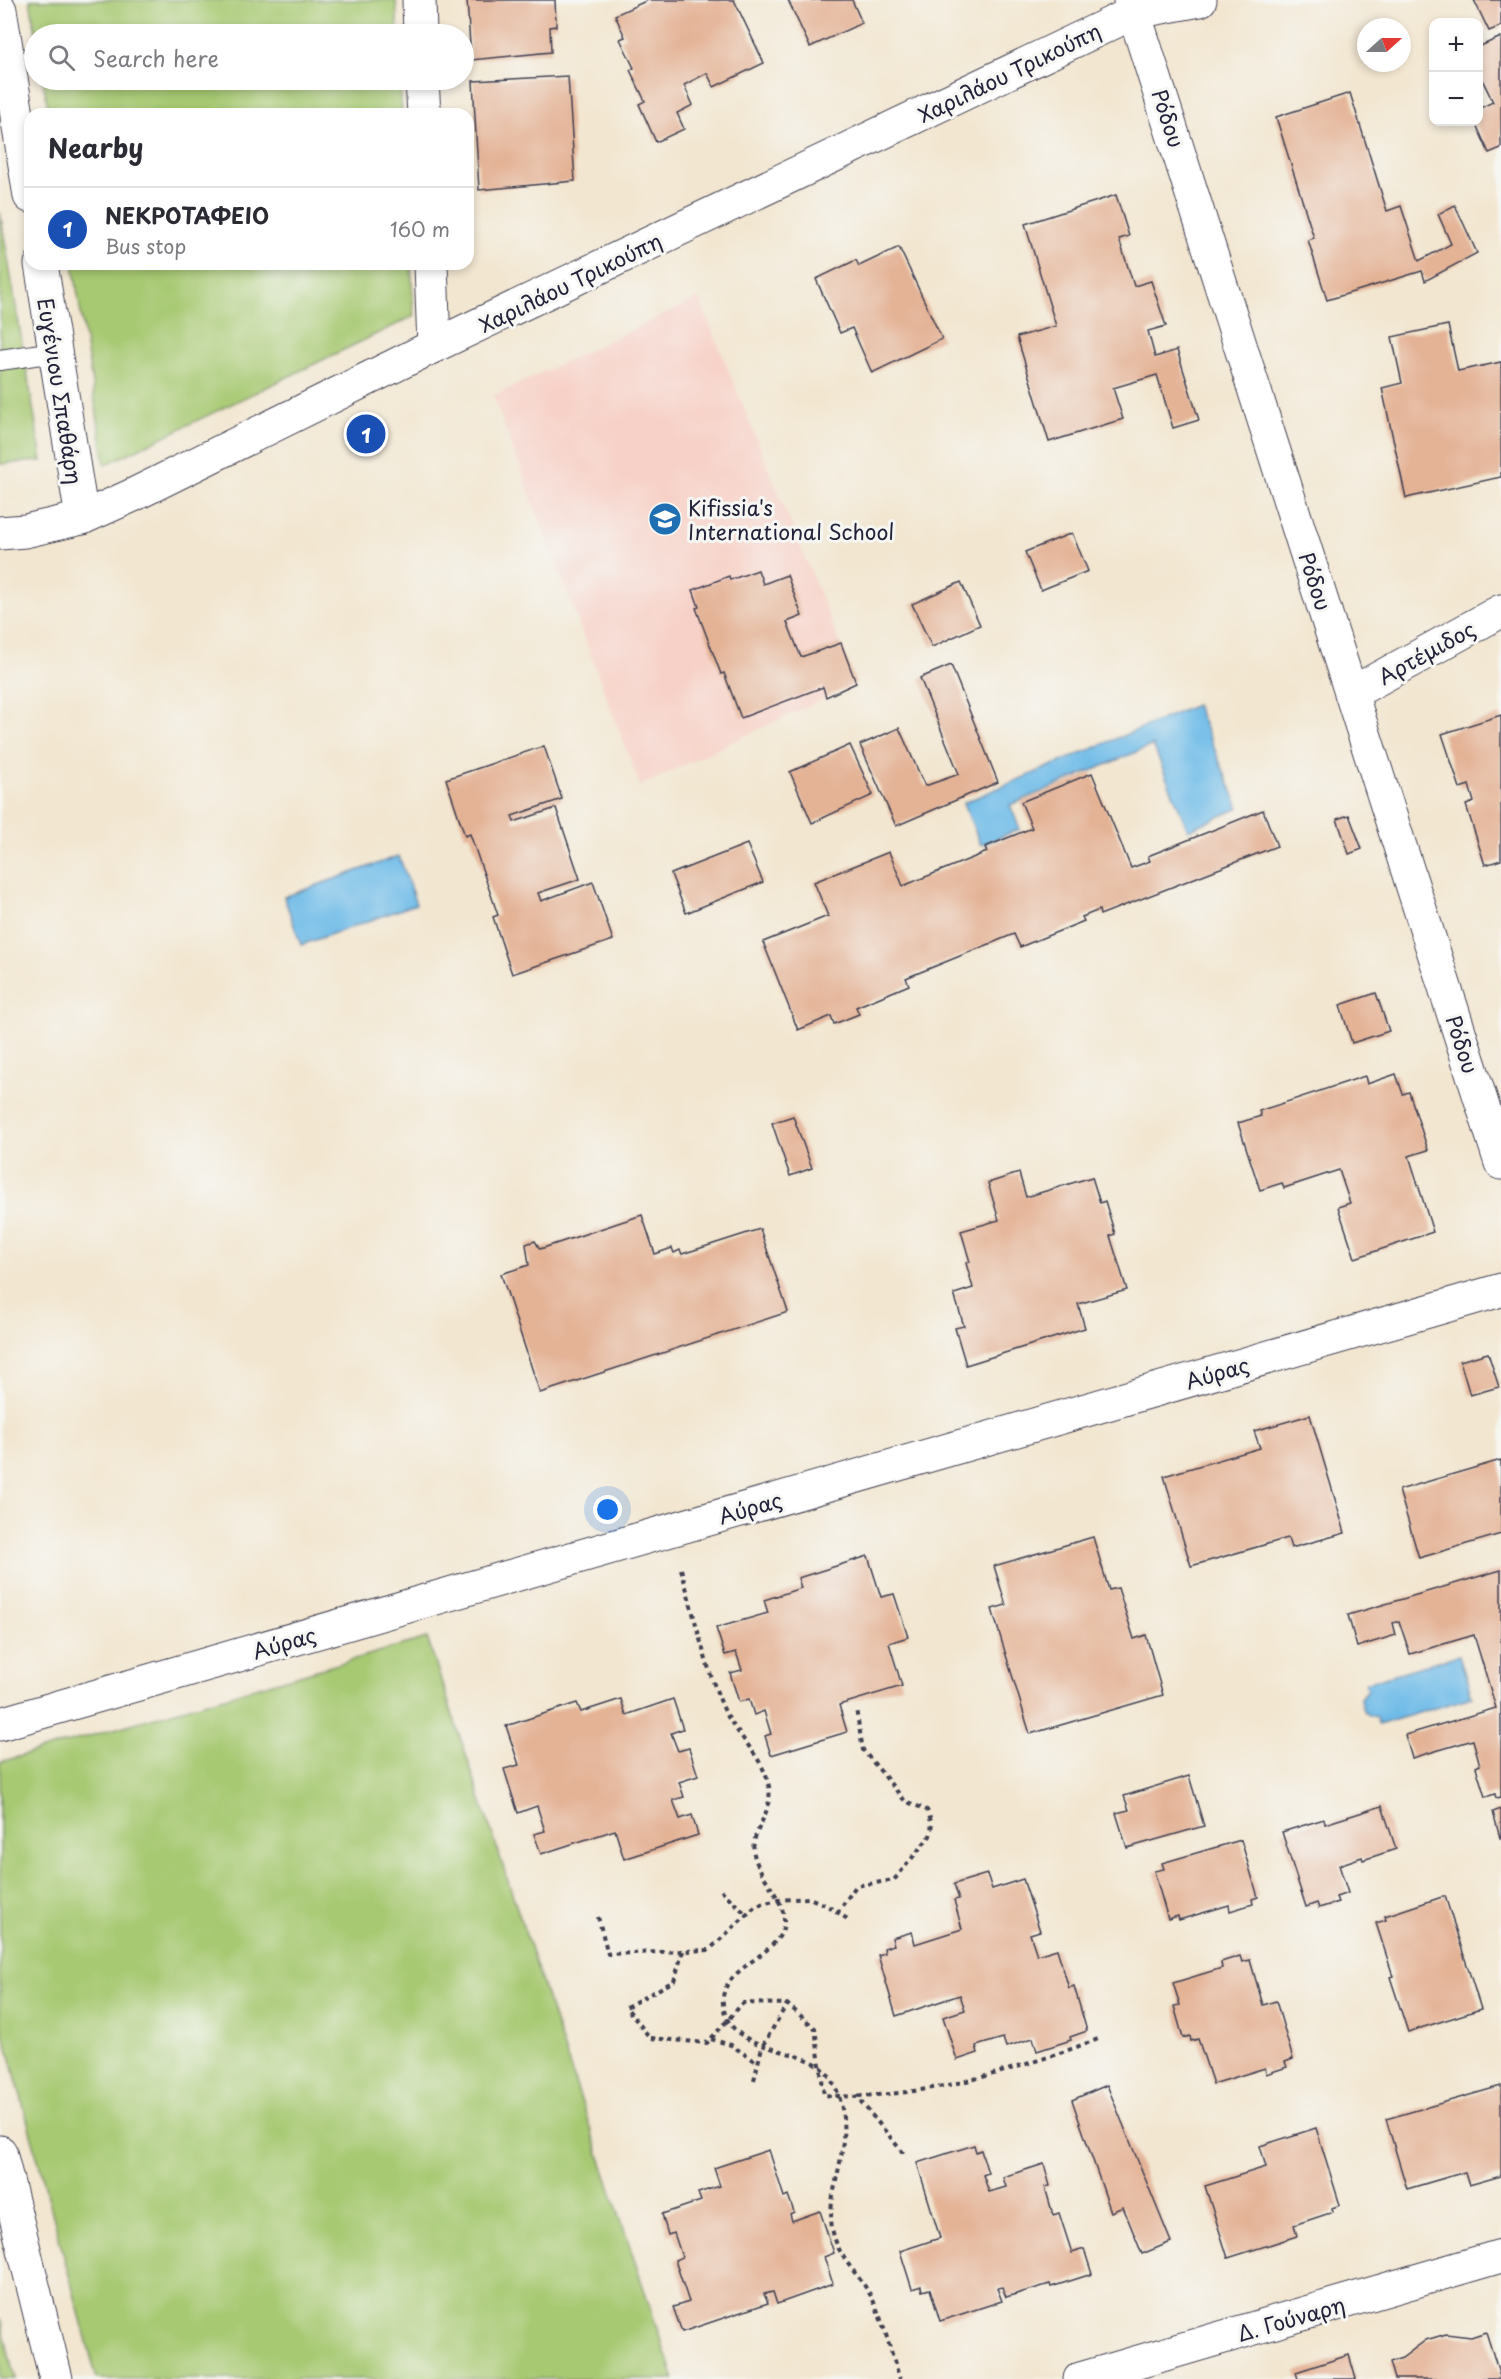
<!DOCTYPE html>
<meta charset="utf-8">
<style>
:root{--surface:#fff;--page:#f2f2f3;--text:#2b2b33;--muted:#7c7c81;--line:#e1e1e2;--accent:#1f6fb2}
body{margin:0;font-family:"Playpen Sans",sans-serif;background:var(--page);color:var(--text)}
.controls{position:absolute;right:18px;top:18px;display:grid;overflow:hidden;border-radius:12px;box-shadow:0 3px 9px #0003}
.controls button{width:54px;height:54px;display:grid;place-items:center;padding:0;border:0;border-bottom:2px solid var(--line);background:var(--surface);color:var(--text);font:30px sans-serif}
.compass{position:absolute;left:1357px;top:18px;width:54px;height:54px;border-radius:50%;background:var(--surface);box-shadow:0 3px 9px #0003;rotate:69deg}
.you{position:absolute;left:608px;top:1510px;width:21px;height:21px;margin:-15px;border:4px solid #fff;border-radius:50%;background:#1a73e8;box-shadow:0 0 0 9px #1a73e833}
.badge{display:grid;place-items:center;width:39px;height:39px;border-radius:50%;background:var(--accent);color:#fff;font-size:20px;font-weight:700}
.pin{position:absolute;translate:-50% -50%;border:3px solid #fff;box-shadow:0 2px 6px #0006}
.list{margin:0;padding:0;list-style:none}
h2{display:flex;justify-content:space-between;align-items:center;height:78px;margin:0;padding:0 24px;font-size:26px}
h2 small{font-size:20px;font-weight:400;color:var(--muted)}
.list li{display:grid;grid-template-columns:39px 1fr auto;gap:18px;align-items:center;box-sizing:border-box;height:84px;padding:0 24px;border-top:2px solid var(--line)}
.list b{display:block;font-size:22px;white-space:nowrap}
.list p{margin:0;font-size:20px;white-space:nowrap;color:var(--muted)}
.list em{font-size:20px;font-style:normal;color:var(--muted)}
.icon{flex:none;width:33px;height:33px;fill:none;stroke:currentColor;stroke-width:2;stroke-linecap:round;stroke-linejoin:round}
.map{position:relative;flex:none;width:1501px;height:2379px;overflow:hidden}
.search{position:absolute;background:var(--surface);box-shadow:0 3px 9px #0003;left:24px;top:24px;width:450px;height:66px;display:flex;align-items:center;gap:15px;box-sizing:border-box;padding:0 21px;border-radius:33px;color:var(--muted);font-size:22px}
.panel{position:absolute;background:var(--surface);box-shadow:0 3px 9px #0003;left:24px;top:108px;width:450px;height:162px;border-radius:18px}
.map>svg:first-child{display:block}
.built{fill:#f7d1c7}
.green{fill:#a7c972;stroke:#647656;stroke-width:1.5}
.water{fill:#6ebbe8;stroke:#486e92;stroke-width:1.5}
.building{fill:#e4b396}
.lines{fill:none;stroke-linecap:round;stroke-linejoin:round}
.service-casing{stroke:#413f51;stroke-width:22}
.minor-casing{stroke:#413f51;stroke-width:35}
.tertiary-casing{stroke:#413f51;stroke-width:35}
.secondary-casing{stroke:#413f51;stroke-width:35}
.path{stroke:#413f51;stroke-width:4;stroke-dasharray:4.5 4.5;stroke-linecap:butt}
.service{stroke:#fff;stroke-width:20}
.minor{stroke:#fff;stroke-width:33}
.tertiary{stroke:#fff;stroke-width:33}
.secondary{stroke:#fff;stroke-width:33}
.labels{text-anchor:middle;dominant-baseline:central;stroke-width:6;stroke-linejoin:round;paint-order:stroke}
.street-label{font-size:21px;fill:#22223b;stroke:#f6f6f2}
.poi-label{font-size:21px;fill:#22223b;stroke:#f6f6f2;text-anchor:start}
</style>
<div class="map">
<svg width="1501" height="2379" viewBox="0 0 1501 2379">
<rect width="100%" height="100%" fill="#f6f6f2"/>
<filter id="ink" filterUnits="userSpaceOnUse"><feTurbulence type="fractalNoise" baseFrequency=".0167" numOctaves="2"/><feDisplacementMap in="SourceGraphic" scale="12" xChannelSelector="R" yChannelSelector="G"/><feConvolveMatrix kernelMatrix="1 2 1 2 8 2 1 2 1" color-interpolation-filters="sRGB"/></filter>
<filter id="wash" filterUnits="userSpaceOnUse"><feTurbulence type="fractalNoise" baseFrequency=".008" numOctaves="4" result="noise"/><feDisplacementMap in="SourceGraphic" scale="24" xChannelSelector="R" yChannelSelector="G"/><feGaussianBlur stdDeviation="1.35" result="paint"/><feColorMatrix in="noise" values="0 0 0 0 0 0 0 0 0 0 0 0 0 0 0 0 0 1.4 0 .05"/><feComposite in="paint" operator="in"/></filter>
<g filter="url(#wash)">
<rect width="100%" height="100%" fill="#f2e6d0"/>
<path class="built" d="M699 298 856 683 640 786 493 396Z"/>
<g class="green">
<path d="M30 0H396L398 34H36Z"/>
<path d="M43 80H400L402 114H49Z"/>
<path d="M0 212 42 461 0 464Z"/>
<path d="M73 264H411L414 316 105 465Z"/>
<path d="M427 1638 674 2379H97L0 2019V1762Z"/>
<path d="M0 2318 16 2379H0Z"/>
</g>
<g class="water">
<path d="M1196 705 1239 808 1188 830 1153 745 1010 805 1020 829 981 845 963 803Z"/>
<path d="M399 856 416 904 301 945 284 897Z"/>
<path d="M1459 1655 1472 1697 1378 1725 1376 1717C1364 1715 1361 1709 1360 1698L1368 1690 1365 1683Z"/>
</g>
<g id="blocks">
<g class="building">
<path d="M467 0H555L556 26 550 27 551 52 471 60Z"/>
<path d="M648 0H734L764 63 714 87 707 73 684 85 693 105 677 113 684 129 656 142 639 104 645 101 630 70 634 68 620 39 625 37 615 15Z"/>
<path d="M788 0H852L862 23 810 47Z"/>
<path d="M1474 0H1501V26L1489 31Z"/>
<path d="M1501 37V148L1489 153 1475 122H1478V109L1493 102 1478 71V47Z"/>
<path d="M568 76 575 181 479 190 473 81Z"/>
<path d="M1350 93 1387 211 1401 206 1419 261 1451 244 1438 214 1455 205 1477 253 1425 281 1422 271 1327 300 1308 240 1314 238 1276 117Z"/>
<path d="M1116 195 1129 236 1119 239 1134 286 1151 281 1166 326 1148 331 1155 357 1177 350 1199 420 1173 428 1157 375 1113 388 1123 419 1049 442 1017 337 1056 326 1025 224Z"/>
<path d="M899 247 942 339 872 373 852 328 840 333 816 279 856 260 859 266Z"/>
<path d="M1448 325 1458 371 1501 362V477L1406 498 1382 388 1402 383 1392 337Z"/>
<path d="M1072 533 1088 571 1041 590 1025 552Z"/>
<path d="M758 570 763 584 787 575 802 616 787 622 801 657 841 643 856 683 826 697 823 687 741 718 724 673 721 674 696 608 699 607 693 590 729 576 730 580Z"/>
<path d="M961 582 980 625 932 647 912 604Z"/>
<path d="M951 665 998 782 896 826 860 745 899 728 925 786 959 774 920 678Z"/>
<path d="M1501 715V860L1485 865 1466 805 1474 802 1469 785 1460 788 1442 734Z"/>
<path d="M850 745 873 795 812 823 790 772Z"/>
<path d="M544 746 562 799 512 816 514 822 556 808 580 879 538 893 541 901 593 882 613 940 512 974 493 917 498 915 470 834 465 836 446 779Z"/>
<path d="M1092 773 1131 868 1150 861 1148 856 1263 810 1277 846 1100 915 1099 910 1082 917 1084 921 1020 947 1014 934 906 978 909 985 856 1007 859 1014 834 1024 831 1016 798 1030 763 942 828 916 814 882 889 852 903 886 987 852 985 847 1032 828 1021 802Z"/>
<path d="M1349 815 1362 849 1349 854 1337 819Z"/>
<path d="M747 844 763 882 686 913 671 874Z"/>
<path d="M1376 993 1389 1031 1352 1043 1340 1005Z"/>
<path d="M1396 1074 1403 1094 1409 1092 1428 1150 1409 1156 1433 1232 1355 1258 1338 1207 1350 1203 1339 1170 1284 1188 1282 1183 1260 1190 1238 1123 1261 1116 1259 1111 1365 1076 1367 1084Z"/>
<path d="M793 1116 812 1168 790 1176 772 1123Z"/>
<path d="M1019 1173 1026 1197 1092 1177 1100 1203 1105 1201 1115 1234 1110 1236 1127 1290 1078 1304 1085 1328 966 1365 955 1328 964 1326 954 1294 973 1288 966 1263 970 1262 961 1231 999 1220 988 1183Z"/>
<path d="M642 1215 655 1254 672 1248 674 1253 680 1250 682 1254 760 1229 788 1312 540 1393 501 1274 529 1265 526 1244 535 1241 540 1249Z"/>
<path d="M1488 1353 1499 1387 1470 1395 1460 1361Z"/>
<path d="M1310 1415 1345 1533 1291 1548 1288 1538 1191 1566 1164 1476 1260 1448 1254 1431Z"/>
<path d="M1501 1460V1534L1419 1558 1399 1490Z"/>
<path d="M1093 1537 1109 1590 1118 1588 1134 1639 1146 1635 1163 1695 1030 1734 992 1609 1006 1605 994 1566Z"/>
<path d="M868 1556 881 1597 894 1594 908 1637 889 1643 902 1686 839 1705 847 1732 771 1755 765 1736 771 1734 764 1711 754 1715 749 1699 739 1702 730 1673 742 1670 736 1652 725 1655 716 1628 768 1613 764 1600 801 1588 798 1578Z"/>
<path d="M1501 1570V1797L1496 1798 1495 1794 1485 1797 1476 1767 1480 1765 1473 1740 1412 1758 1405 1735 1496 1708 1474 1635 1410 1654 1399 1621 1393 1623 1396 1635 1357 1647 1348 1615Z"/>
<path d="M621 1699 626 1715 673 1699 683 1729 671 1733 678 1751 689 1748 698 1776 679 1782 684 1797 673 1800 680 1819 692 1815 698 1835 624 1859 615 1830 541 1854 534 1834 545 1831 537 1806 518 1813 504 1769 519 1765 506 1726 577 1703 581 1712Z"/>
<path d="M1189 1776 1204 1826 1127 1848 1116 1813 1129 1810 1124 1796Z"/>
<path d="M1382 1806 1396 1849 1363 1860 1362 1857 1339 1865 1348 1893 1336 1897 1338 1902 1319 1908 1317 1903 1306 1907 1282 1832 1324 1819 1325 1824Z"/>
<path d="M1501 1809V1838H1500L1493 1812Z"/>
<path d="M1241 1840 1258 1897 1252 1899 1253 1904 1230 1911 1229 1905 1179 1920 1178 1916 1168 1919 1154 1871 1164 1869 1162 1863Z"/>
<path d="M987 1874 992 1889 1023 1879 1040 1931 1030 1934 1037 1955 1057 1949 1069 1988 1074 1986 1087 2031 1070 2037 1071 2040 1037 2051 1033 2038 1006 2047 1003 2038 976 2046 978 2053 957 2060 943 2017 965 2010 960 1995 896 2016 878 1955 885 1953 884 1948 894 1945 892 1938 912 1932 915 1944 962 1929 954 1900 959 1899 954 1884Z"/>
<path d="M1445 1896 1481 2009 1408 2032 1390 1977 1393 1976 1376 1923 1386 1920 1385 1916Z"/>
<path d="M1240 1956 1242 1962 1250 1960 1263 2005 1276 2001 1293 2059 1285 2062 1287 2067 1266 2074 1265 2068 1213 2084 1198 2039 1191 2041 1190 2036 1183 2038 1174 2006 1180 2005 1173 1983 1222 1968 1221 1962Z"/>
<path d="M1107 2085 1171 2242 1142 2254 1123 2207 1111 2212 1072 2100Z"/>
<path d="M1501 2086V2176L1469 2185 1465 2172 1407 2189 1386 2119Z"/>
<path d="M1316 2128 1340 2205 1332 2208 1333 2212 1294 2225 1297 2236 1228 2258 1205 2186 1266 2167 1260 2146Z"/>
<path d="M974 2145 976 2152 981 2150 988 2173 983 2175 989 2192 1006 2187 1003 2177 1044 2164 1050 2186 1045 2187 1053 2215 1059 2213 1072 2253 1084 2249 1092 2274 1051 2287 1050 2284 1006 2297 1002 2287 997 2288 1002 2301 940 2321 930 2289 922 2291 921 2286 912 2289 900 2251 940 2238 917 2163Z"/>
<path d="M769 2150 784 2197 788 2195 794 2212 790 2214 792 2221 820 2211 834 2253 824 2257 833 2284 777 2304 773 2292 764 2294 768 2303 682 2332 673 2307 689 2302 675 2260 682 2257 674 2233 668 2235 662 2214 701 2201 698 2193 720 2186 714 2168Z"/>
<path d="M1486 2332 1501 2379H1395L1390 2362 1402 2358 1426 2340 1446 2334 1471 2337Z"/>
<path d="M1349 2355 1356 2379H1298L1296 2372Z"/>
</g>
</g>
</g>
<g filter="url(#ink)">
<use href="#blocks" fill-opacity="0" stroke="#413f51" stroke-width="1.5"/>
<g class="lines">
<defs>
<path id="service" d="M0 360 55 352"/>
<g id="minor">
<path d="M419 0 420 34"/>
<path d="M1130 0 1501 1163"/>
<path d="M0 10 30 196"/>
<path d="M422 80 424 114"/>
<path d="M41 264 82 518"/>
<path d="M431 264 434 346"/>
<path d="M1352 693 1501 611"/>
<path d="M0 1724 1501 1290"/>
</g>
<g id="tertiary">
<path d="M1135 12 1200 0"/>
<path d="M0 533 25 531 82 518 131 496 434 346 1135 12 1148 0"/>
<path d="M1080 2379 1501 2256"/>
</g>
<path id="secondary" d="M0 2152 56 2379"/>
</defs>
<use href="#service" class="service-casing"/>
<use href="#minor" class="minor-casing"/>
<use href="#tertiary" class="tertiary-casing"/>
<use href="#secondary" class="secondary-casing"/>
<g class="path">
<path d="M681 1569C694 1614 704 1662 722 1705 734 1734 760 1752 768 1782 776 1814 749 1830 754 1854 759 1879 790 1902 783 1928 775 1957 719 1969 723 2004 728 2052 794 2046 822 2068 826 2071 831 2079 833 2083 848 2107 844 2146 838 2172 834 2191 829 2208 832 2228 838 2260 859 2273 872 2298 884 2323 891 2353 900 2379"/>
<path d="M721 1890 747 1915"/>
<path d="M837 1913 856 1886 894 1880 930 1836 932 1824 927 1810 905 1801 863 1750 856 1709"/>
<path d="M598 1917 608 1954 709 1950 757 1905 778 1900 809 1898 826 1905 849 1920"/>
<path d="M683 1951 674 1981 626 2007 650 2038 707 2043 743 2003 787 2004 815 2028 824 2095 857 2097 905 2155"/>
<path d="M711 2039 731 2045 758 2063"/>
<path d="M754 2080 762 2047 787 2004"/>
<path d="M858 2096C945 2093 1020 2068 1101 2038"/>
</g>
<use href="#service" class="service"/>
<use href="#minor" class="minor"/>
<use href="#tertiary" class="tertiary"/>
<use href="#secondary" class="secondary"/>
</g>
</g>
<defs>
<symbol id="school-disc" viewBox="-11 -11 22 22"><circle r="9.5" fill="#1f6fb2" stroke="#f6f6f2"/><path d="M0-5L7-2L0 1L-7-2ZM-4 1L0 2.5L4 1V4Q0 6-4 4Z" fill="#fff"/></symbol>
</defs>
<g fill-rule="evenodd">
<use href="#school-disc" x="646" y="500" width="38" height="38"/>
</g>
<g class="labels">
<g class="street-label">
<text transform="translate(1009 72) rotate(-26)">Χαριλάου Τρικούπη</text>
<text transform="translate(1169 118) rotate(72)">Ρόδου</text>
<text transform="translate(570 282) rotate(-26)">Χαριλάου Τρικούπη</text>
<text transform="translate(61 391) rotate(81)">Ευγένιου Σπαθάρη</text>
<text transform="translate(1316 581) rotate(72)">Ρόδου</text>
<text transform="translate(1426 652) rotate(-29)">Αρτέμιδος</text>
<text transform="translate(1463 1044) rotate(72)">Ρόδου</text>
<text transform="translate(1217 1372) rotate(-16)">Αύρας</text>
<text transform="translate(750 1507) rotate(-16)">Αύρας</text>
<text transform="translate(284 1642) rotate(-16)">Αύρας</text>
<text transform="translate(1291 2318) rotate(-16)">Δ. Γούναρη</text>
</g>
<g class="poi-label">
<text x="688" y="507">Kifissia's<tspan x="688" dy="24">International School</tspan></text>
</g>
</g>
</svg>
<div class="controls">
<button>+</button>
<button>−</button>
</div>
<svg class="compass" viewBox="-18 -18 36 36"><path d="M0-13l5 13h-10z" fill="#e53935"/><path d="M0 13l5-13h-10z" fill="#7c7c81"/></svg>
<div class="you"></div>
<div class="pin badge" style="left:366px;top:434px;background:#1a4fb4">1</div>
<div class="search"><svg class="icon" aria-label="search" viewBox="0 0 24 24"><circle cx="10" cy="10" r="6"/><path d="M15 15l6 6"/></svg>Search here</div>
<section class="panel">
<h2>Nearby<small></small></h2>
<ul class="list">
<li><span class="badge" style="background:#1a4fb4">1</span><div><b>ΝΕΚΡΟΤΑΦΕΙΟ</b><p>Bus stop</p></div><em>160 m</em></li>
</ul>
</section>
</div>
